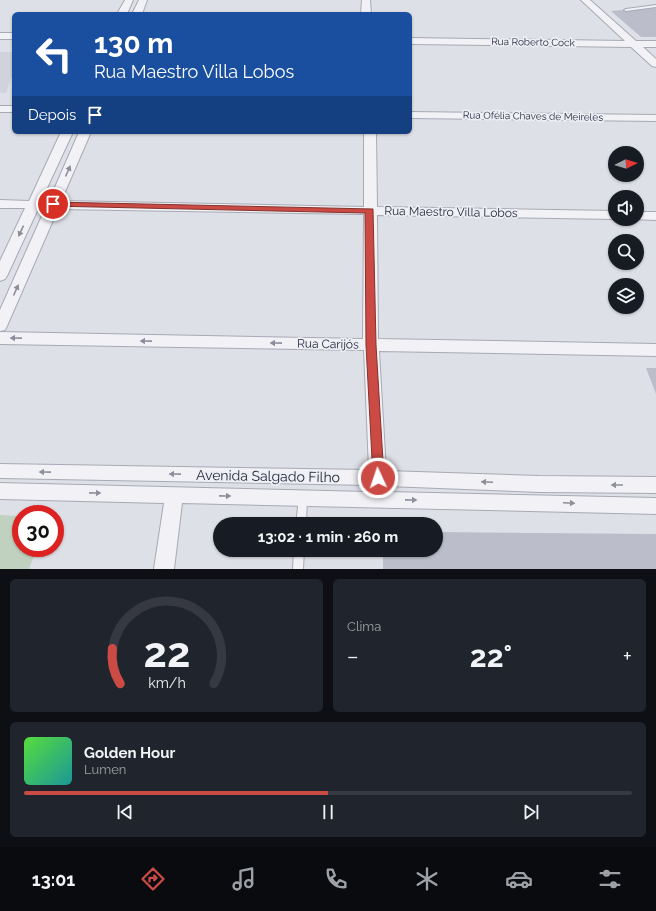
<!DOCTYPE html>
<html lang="pt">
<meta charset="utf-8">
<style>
body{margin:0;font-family:Raleway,sans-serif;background:#20242c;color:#f1f3f6;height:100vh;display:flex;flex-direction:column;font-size:15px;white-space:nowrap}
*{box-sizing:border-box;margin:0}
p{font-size:13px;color:#9ea1a6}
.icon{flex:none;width:22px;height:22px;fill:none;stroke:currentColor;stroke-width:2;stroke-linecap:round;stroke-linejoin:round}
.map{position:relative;height:569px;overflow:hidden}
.details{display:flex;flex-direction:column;gap:10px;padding:10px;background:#0d0f14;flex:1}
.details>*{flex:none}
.top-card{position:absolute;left:12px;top:12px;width:400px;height:122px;border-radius:6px;box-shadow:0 1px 3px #0004;background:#1a4fa0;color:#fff;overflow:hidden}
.needle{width:26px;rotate:85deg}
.fabs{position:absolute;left:608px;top:146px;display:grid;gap:8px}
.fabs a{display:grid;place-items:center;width:36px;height:36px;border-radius:50%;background:#171b24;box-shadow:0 1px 3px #0004;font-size:20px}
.speed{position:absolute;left:12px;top:505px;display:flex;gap:8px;font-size:20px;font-weight:700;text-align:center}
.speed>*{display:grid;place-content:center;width:52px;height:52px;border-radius:50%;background:#171b24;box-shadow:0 1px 3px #0004;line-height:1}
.speed .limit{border:6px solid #d22;background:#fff;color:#111}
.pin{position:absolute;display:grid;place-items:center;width:34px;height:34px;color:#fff;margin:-17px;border:2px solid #fff;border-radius:50%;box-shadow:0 1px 4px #0007}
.me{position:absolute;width:44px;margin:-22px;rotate:357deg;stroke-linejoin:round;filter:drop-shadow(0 0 3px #0008)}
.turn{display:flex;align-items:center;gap:14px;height:84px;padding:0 16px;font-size:18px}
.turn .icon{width:52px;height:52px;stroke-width:2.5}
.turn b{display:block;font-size:28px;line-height:34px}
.then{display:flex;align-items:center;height:38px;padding:0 16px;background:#0003;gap:8px;font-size:15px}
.big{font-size:30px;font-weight:700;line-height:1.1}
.details .tile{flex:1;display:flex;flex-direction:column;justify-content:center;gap:6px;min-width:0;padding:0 14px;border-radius:6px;background:#20242c}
.details .dial{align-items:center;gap:0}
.dial svg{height:104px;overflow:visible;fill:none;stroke:#363941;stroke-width:7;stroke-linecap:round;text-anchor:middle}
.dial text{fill:#f1f3f6;stroke:none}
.song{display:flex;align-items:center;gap:12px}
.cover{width:48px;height:48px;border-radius:6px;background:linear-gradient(135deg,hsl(110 70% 55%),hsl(180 70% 35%))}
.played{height:4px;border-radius:2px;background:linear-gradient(90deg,#cb4b44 50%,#363941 50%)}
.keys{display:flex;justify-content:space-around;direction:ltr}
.heat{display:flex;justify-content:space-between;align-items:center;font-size:22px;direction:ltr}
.details .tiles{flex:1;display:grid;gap:10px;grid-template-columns:1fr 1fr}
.tile:last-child{grid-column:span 2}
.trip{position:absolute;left:213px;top:517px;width:230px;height:40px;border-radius:20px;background:#171b24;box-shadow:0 1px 3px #0004;font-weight:700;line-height:40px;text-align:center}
.tab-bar{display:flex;height:64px;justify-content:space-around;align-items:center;background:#090b0e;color:#9ea1a6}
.tab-bar .icon{width:28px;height:28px}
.tab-bar .on{color:#cb4b44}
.tab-bar b{font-size:18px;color:#f1f3f6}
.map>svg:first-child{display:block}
.built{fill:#d0d2dc}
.green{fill:#c0d1bf}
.building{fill:#bbbeca}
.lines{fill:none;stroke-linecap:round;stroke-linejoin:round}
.service-casing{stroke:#a7aab4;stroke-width:2}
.minor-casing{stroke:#a7aab4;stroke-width:2}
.service{fill:#f1f1f6;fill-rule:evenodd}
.minor{fill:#f1f1f6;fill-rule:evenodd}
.oneway{fill:#8c8e9a}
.route{fill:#cb4b44;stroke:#84312c}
.labels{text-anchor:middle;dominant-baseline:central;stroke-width:3.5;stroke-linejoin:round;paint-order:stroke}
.far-street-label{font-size:10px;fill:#272b3e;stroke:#edeff5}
.street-label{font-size:12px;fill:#272b3e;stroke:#edeff5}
.near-street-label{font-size:14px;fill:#272b3e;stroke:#edeff5}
</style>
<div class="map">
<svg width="656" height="569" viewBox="0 0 656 569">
<rect width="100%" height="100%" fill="#dee0e7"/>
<path class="built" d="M 0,52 L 14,52 L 14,77 L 11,78 L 6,93 L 0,93 Z"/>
<path class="green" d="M 0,515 L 21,516 L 21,548 L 37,548 L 29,569 L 0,569 Z"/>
<path class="building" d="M 656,7 L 656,37 L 641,37 L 611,11 Z
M 646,368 L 656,368 L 656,394 Z
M 436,532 L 656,534 L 656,569 L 383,569 L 383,550 L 436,550 Z"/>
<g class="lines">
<g class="service-casing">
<path id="service" d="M 656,5 L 656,7 L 626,11 L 624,10 L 626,9 Z
M 303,494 L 306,495 L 307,498 L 306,524 L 296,524 L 299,498 L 300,495 Z
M 294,550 L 304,550 L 303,569 L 293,569 Z"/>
</g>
<g class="minor-casing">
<path id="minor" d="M 125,0 L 133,0 L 127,14 L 117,14 Z
M 139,0 L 147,0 L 142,14 L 132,14 Z
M 362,0 L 370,0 L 371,14 L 361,14 Z
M 581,0 L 590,0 L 636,41 L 656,41 L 656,47 L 643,47 L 656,59 L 656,67 L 652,66 L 631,47 L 410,44 L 410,38 L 625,41 Z
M 0,33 L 14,33 L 14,39 L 0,39 Z
M 0,106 L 14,106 L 14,112 L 0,112 Z
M 410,112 L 656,115 L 656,121 L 410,118 Z
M 61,132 L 73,132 L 41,201 L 49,201 L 79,132 L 91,132 L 61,201 L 364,207 L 364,132 L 376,132 L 377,207 L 615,211 L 615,219 L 377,215 L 378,339 L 656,344 L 656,356 L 379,351 L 386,471 L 539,476 L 656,477 L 656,493 L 539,492 L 387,486 L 388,492 L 656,498 L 656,514 L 182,503 L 174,569 L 154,569 L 164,503 L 0,499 L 0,483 L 370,492 L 369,485 L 0,478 L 0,464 L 369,470 L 364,350 L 0,344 L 0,332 L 363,339 L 364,214 L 58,209 L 7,326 L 5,330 L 0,331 L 0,310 L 45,209 L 38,209 L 7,276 L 5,279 L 0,281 L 0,261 L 25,208 L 0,208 L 0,200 L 29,201 Z
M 637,212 L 656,212 L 656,220 L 633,219 L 637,219 Z"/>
</g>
<use href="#service" class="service"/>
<use href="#minor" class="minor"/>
</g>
<defs><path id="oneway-solid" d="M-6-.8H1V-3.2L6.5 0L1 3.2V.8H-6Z"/></defs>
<g class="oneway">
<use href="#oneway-solid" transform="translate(68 171) rotate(-66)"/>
<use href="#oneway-solid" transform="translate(21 231) rotate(115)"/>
<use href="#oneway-solid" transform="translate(16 290) rotate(-66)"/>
<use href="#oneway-solid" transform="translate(16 338) rotate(-179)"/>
<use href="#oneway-solid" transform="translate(146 341) rotate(-179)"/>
<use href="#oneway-solid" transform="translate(276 343) rotate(-179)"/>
<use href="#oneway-solid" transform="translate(45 472) rotate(-179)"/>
<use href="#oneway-solid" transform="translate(175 474) rotate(-179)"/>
<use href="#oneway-solid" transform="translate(487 482) rotate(-178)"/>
<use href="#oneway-solid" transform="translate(617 485) rotate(-180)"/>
<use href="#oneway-solid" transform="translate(95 493) rotate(1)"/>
<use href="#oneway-solid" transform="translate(225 496) rotate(1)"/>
<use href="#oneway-solid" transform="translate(411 500) rotate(1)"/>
<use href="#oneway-solid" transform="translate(569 503) rotate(2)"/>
</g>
<path class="route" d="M 53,202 L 373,209 L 376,345 L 384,478 L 382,481 L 378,482 L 374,481 L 373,478 L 366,345 L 365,213 L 50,206 L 50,203 Z"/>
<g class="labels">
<g class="far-street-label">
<text transform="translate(533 42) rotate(1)">Rua Roberto Cock</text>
<text transform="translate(533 116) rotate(1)">Rua Ofélia Chaves de Meireles</text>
</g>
<g class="street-label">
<text transform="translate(451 212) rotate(1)">Rua Maestro Villa Lobos</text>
<text transform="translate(328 344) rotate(1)">Rua Carijós</text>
</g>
<g class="near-street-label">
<text transform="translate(268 476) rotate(1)">Avenida Salgado Filho</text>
</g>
</g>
</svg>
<div class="fabs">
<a><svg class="needle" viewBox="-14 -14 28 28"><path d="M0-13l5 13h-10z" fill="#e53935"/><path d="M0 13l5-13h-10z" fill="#9ea1a6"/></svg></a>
<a><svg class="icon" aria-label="sound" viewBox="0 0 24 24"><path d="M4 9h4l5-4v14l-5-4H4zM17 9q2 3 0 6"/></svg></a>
<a><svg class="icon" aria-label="search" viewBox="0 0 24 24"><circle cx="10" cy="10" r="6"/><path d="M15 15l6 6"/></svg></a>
<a><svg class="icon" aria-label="layers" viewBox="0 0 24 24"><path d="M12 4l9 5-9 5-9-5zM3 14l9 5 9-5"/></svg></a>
</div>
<div class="speed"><div class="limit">30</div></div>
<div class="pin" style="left:53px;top:204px;background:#d93025"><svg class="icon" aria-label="arrive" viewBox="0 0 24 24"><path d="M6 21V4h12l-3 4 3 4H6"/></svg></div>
<svg class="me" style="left:378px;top:478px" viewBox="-20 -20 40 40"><circle r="17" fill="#cb4b44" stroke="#fff" stroke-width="3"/><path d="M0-11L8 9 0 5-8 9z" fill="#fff"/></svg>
<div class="trip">13:02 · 1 min · 260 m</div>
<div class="top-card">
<div class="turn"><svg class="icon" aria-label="left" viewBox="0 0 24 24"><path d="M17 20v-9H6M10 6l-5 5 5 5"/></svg><div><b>130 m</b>Rua Maestro Villa Lobos</div></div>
<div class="then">Depois<svg class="icon" aria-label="arrive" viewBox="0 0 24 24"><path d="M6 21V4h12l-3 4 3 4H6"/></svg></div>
</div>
</div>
<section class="details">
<div class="tiles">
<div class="tile dial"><svg viewBox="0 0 100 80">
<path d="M14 69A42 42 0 1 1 86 69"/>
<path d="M14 69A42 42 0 0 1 8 42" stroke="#cb4b44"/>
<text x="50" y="56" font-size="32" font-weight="700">22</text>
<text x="50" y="72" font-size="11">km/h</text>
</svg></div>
<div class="tile"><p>Clima</p>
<div class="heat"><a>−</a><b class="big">22°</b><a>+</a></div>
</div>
<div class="tile">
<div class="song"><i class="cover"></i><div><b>Golden Hour</b><p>Lumen</p></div></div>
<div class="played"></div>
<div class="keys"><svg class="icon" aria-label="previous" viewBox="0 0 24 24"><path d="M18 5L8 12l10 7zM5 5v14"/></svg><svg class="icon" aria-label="pause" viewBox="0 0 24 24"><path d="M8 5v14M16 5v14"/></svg><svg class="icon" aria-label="next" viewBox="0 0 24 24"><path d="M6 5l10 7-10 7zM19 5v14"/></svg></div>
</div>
</div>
</section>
<nav class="tab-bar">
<b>13:01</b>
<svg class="icon on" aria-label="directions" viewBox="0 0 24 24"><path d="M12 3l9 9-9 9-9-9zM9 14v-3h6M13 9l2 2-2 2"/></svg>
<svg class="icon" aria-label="music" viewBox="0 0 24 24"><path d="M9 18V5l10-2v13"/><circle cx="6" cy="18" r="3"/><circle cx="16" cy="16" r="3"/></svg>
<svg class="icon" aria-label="phone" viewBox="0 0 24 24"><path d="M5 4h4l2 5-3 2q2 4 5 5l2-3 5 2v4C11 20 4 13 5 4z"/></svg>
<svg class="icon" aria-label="climate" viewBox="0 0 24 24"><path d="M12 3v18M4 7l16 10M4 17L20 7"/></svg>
<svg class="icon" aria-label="car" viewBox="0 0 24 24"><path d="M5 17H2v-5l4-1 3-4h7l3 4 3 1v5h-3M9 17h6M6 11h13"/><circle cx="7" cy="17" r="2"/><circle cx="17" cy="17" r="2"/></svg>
<svg class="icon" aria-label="filters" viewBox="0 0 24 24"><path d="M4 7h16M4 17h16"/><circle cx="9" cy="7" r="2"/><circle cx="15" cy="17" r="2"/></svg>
</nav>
